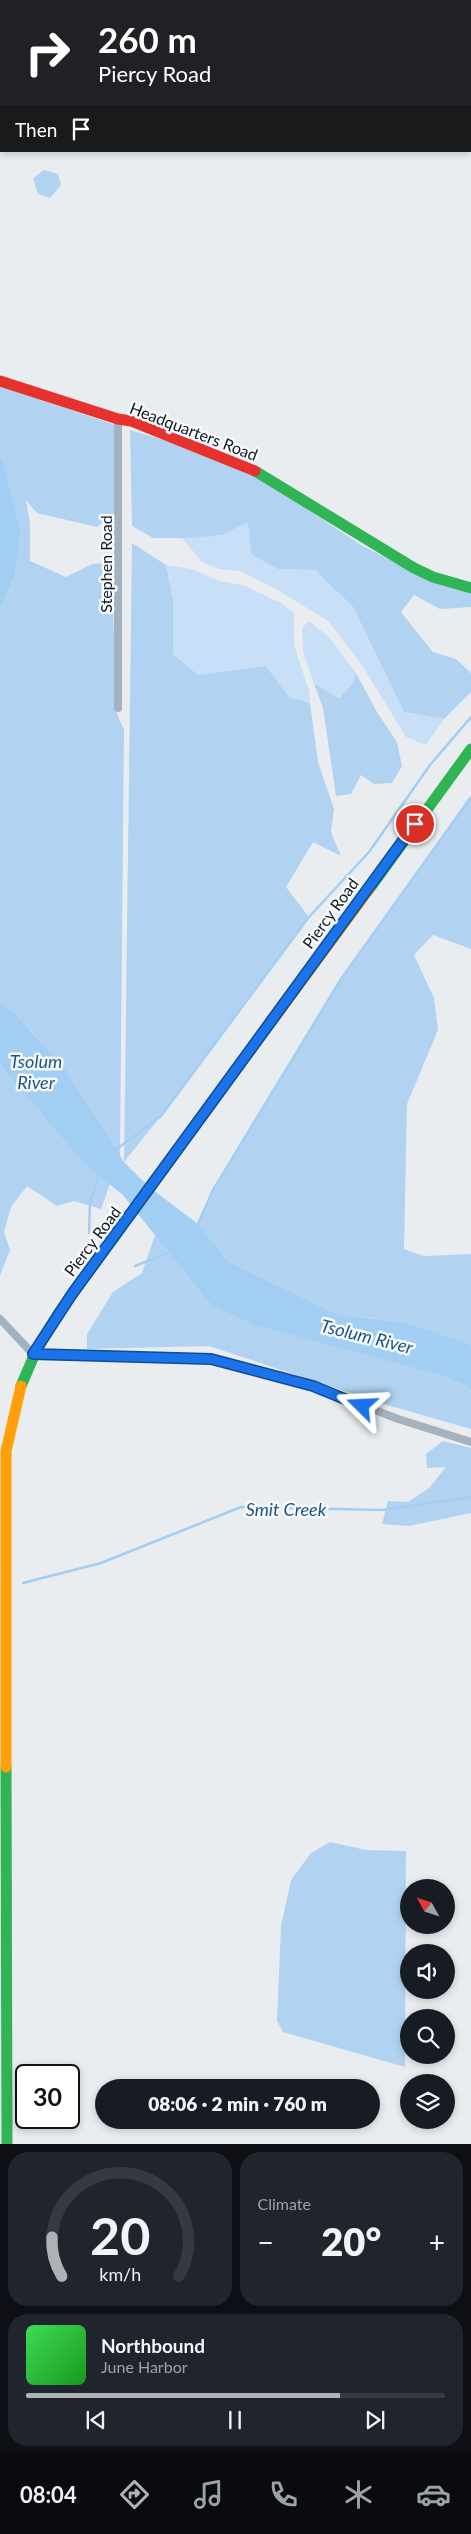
<!DOCTYPE html>
<meta charset="utf-8">
<style>
body{margin:0;font-family:Lato,sans-serif;background:#20242c;color:#f1f3f6;height:100vh;display:flex;flex-direction:column;font-size:19px;white-space:nowrap}
*{box-sizing:border-box;margin:0}
p{font-size:16px;color:#9ea1a6}
.icon{flex:none;width:28px;height:28px;fill:none;stroke:currentColor;stroke-width:2;stroke-linecap:round;stroke-linejoin:round}
.map{position:relative;height:2144px;overflow:hidden}
.details{display:flex;flex-direction:column;gap:8px;padding:8px;background:#0d0f14;flex:1}
.details>*{flex:none}
.top-card{position:absolute;left:0px;top:0px;width:471px;height:152px;box-shadow:0 2px 8px #0003;background:#202124;color:#fff;overflow:hidden}
.needle{width:32px;rotate:310deg}
.fabs{position:absolute;left:400px;top:1879px;display:grid;gap:10px}
.fabs a{display:grid;place-items:center;width:55px;height:55px;border-radius:50%;background:#171b24;box-shadow:0 2px 8px #0003;font-size:25px}
.speed{position:absolute;left:15px;top:2064px;display:flex;gap:10px;font-size:25px;font-weight:700;text-align:center}
.speed>*{display:grid;place-content:center;width:65px;height:65px;border-radius:50%;background:#171b24;box-shadow:0 2px 8px #0003;line-height:1}
.speed .limit{border:2px solid #111;border-radius:8px;background:#fff;color:#111}
.pin{position:absolute;display:grid;place-items:center;width:42px;height:42px;color:#fff;margin:-21px;border:2px solid #fff;border-radius:50%;box-shadow:0 1px 5px #0007}
.me{position:absolute;width:55px;margin:-28px;rotate:291deg;stroke-linejoin:round;filter:drop-shadow(0 0 4px #0008)}
.turn{display:flex;align-items:center;gap:18px;height:105px;padding:0 15px;font-size:22px}
.turn .icon{width:65px;height:65px;stroke-width:2.5}
.turn b{display:block;font-size:35px;line-height:42px}
.then{display:flex;align-items:center;height:48px;padding:0 15px;background:#0003;gap:10px;font-size:19px}
.big{font-size:38px;font-weight:800;line-height:1.1}
.details .tile{flex:1;display:flex;flex-direction:column;justify-content:center;gap:8px;min-width:0;padding:0 18px;border-radius:20px;background:#20242c}
.details .dial{align-items:center;gap:0}
.dial svg{height:130px;overflow:visible;fill:none;stroke:#363941;stroke-width:7;stroke-linecap:round;text-anchor:middle}
.dial text{fill:#f1f3f6;stroke:none}
.song{display:flex;align-items:center;gap:15px}
.cover{width:60px;height:60px;border-radius:8px;background:linear-gradient(135deg,hsl(130 70% 55%),hsl(120 70% 35%))}
.played{height:5px;border-radius:2px;background:linear-gradient(90deg,#afb2b4 75%,#363941 75%)}
.keys{display:flex;justify-content:space-around;direction:ltr}
.heat{display:flex;justify-content:space-between;align-items:center;font-size:28px;direction:ltr}
.details .tiles{flex:1;display:grid;gap:8px;grid-template-columns:1fr 1fr}
.tile:last-child{grid-column:span 2}
.trip{position:absolute;left:95px;top:2079px;width:285px;height:50px;border-radius:25px;background:#171b24;box-shadow:0 2px 8px #0003;font-weight:800;line-height:50px;text-align:center}
.dock{display:flex;height:80px;justify-content:space-around;align-items:center;background:#090b0e;color:#9ea1a6}
.dock .icon{width:35px;height:35px}
.dock .on{color:#afb2b4}
.dock b{font-size:22px;color:#f1f3f6}
.map>svg:first-child{display:block}
.green{fill:#c7e0f8}
.forest{fill:#b1d3f1}
.water{fill:#a3cef3}
.lines{fill:none;stroke-linecap:round;stroke-linejoin:round}
.stream{stroke:#a3cef3;stroke-width:2.5}
.street{stroke:#a4b2bd;stroke-width:8}
.fast{stroke:#30b455;stroke-width:11}
.slow{stroke:#ff9f0a;stroke-width:11}
.jam{stroke:#e5322d;stroke-width:11}
.route-casing{stroke:#114b97;stroke-width:12}
.route{stroke:#1a73e8;stroke-width:9}
.labels{text-anchor:middle;dominant-baseline:central;stroke-width:5;stroke-linejoin:round;paint-order:stroke}
.street-label{font-size:16px;fill:#141719;stroke:#f6faff}
.water-label{font-size:18px;font-style:italic;fill:#1e557f;stroke:#f6faff}
</style>
<div class="map">
<svg width="471" height="2144" viewBox="0 0 471 2144">
<rect width="100%" height="100%" fill="#eaedf0"/>
<path class="green" d="M 248,522 L 278,569 L 315,570 L 353,607 L 404,712 L 444,719 L 426,745 L 406,737 L 360,662 L 328,621 L 278,590 L 240,571 L 219,569 L 202,562 L 182,538 L 222,535 Z
M 166,565 L 192,569 L 219,581 L 243,585 L 281,603 L 294,613 L 294,645 L 309,691 L 310,703 L 289,697 L 266,666 L 198,675 L 173,654 L 173,599 Z
M 309,621 L 329,637 L 356,673 L 352,684 L 338,698 L 314,684 L 303,651 L 302,628 Z"/>
<path class="forest" d="M 44,170 L 58,174 L 61,185 L 50,198 L 38,194 L 33,178 Z
M 0,386 L 115,425 L 115,513 L 97,527 L 37,513 L 26,500 L 30,523 L 30,561 L 66,577 L 92,564 L 112,563 L 116,711 L 124,730 L 120,1157 C 85,1101 53,1043 0,1003 L 0,608 L 15,576 L 21,532 L 4,464 L 0,457 Z
M 130,430 L 236,462 L 361,545 L 394,562 L 471,593 L 471,607 L 440,609 L 414,595 L 401,612 L 433,652 L 456,659 L 471,673 L 471,692 L 444,719 L 404,712 L 353,607 L 315,570 L 278,569 L 251,554 L 248,522 L 222,535 L 190,538 L 153,538 L 132,526 Z
M 132,543 L 166,565 L 173,599 L 173,654 L 198,675 L 266,666 L 289,697 L 310,703 L 318,762 L 334,809 L 331,832 L 341,856 L 313,842 L 286,887 L 309,917 L 161,1116 L 124,1162 Z
M 356,673 L 377,712 L 397,742 L 402,766 L 392,783 L 374,784 L 361,775 L 351,794 L 336,796 L 323,708 L 314,684 L 339,698 L 352,684 Z
M 471,797 L 471,949 L 433,935 L 414,955 L 434,998 L 438,1030 L 407,1104 L 404,1249 L 424,1256 L 471,1254 L 471,1347 L 403,1322 L 339,1315 L 228,1261 L 198,1224 L 213,1190 L 341,979 Z
M 0,1065 L 83,1163 L 110,1184 L 101,1209 L 74,1201 L 57,1206 L 27,1186 L 11,1207 L 4,1232 L 10,1250 L 0,1276 Z
M 155,1235 L 210,1304 L 437,1374 L 467,1386 L 471,1391 L 471,1429 L 387,1405 L 209,1346 L 87,1349 L 87,1334 L 113,1292 L 142,1273 Z
M 443,1441 L 471,1448 L 471,1513 L 409,1526 L 382,1524 L 388,1501 L 408,1502 L 429,1488 L 446,1467 L 427,1468 L 426,1454 Z
M 330,1842 L 366,1850 L 406,1851 L 405,2067 L 283,2032 L 277,2021 L 281,1926 L 291,1880 L 311,1853 Z"/>
<path class="water" d="M 0,457 L 4,464 L 21,532 L 15,576 L 0,608 Z
M 0,1003 L 16,1015 L 61,1063 L 124,1162 L 149,1187 L 198,1224 L 228,1261 L 339,1315 L 403,1322 L 469,1344 L 471,1347 L 471,1391 L 467,1386 L 437,1374 L 252,1324 L 210,1304 L 123,1195 L 83,1163 L 0,1065 Z"/>
<g class="lines">
<path class="stream" d="M 114,1151 L 161,1116 L 309,917 L 369,852 L 430,765 L 471,717
M 197,1226 L 213,1190 L 341,979 L 471,797
M 89,1233 L 90,1202 L 100,1173
M 135,1266 L 171,1252
M 23,1583 L 101,1563 L 241,1507 L 382,1510 L 471,1497"/>
<path class="street" d="M 118,708 L 118,419
M 0,1319 L 33,1354 L 211,1359 L 313,1386 L 398,1419 L 471,1442"/>
<path class="fast" d="M 255,471 L 414,568 L 433,577 L 471,588
M 370,888 L 471,749
M 21,1386 L 36,1351 L 58,1314 L 252,1048
M 6,1767 L 7,2144"/>
<path class="slow" d="M 252,1048 L 370,888
M 6,1767 L 6,1451 L 21,1386"/>
<path class="jam" d="M 0,381 L 118,419 L 131,421 L 255,471"/>
</g>
<g class="lines">
<g class="route-casing">
<path id="route" d="M 362,1406 L 313,1386 L 211,1359 L 33,1354 L 72,1294 L 415,824"/>
</g>
<use href="#route" class="route"/>
</g>
<g class="labels">
<g class="street-label">
<text transform="translate(194 431) rotate(21)">Headquarters Road</text>
<text transform="translate(105 564) rotate(-90)">Stephen Road</text>
<text transform="translate(330 913) rotate(-54)">Piercy Road</text>
<text transform="translate(92 1241) rotate(-53)">Piercy Road</text>
</g>
<g class="water-label">
<text x="36" y="1061">Tsolum<tspan x="36" dy="21">River</tspan></text>
<text transform="translate(367 1336) rotate(14)">Tsolum River</text>
<text x="286" y="1509">Smit Creek</text>
</g>
</g>
</svg>
<div class="fabs">
<a><svg class="needle" viewBox="-14 -14 28 28"><path d="M0-13l5 13h-10z" fill="#e53935"/><path d="M0 13l5-13h-10z" fill="#9ea1a6"/></svg></a>
<a><svg class="icon" aria-label="sound" viewBox="0 0 24 24"><path d="M4 9h4l5-4v14l-5-4H4zM17 9q2 3 0 6"/></svg></a>
<a><svg class="icon" aria-label="search" viewBox="0 0 24 24"><circle cx="10" cy="10" r="6"/><path d="M15 15l6 6"/></svg></a>
<a><svg class="icon" aria-label="layers" viewBox="0 0 24 24"><path d="M12 4l9 5-9 5-9-5zM3 14l9 5 9-5"/></svg></a>
</div>
<div class="speed"><div class="limit">30</div></div>
<div class="pin" style="left:415px;top:824px;background:#d93025"><svg class="icon" aria-label="arrive" viewBox="0 0 24 24"><path d="M6 21V4h12l-3 4 3 4H6"/></svg></div>
<svg class="me" style="left:362px;top:1406px" viewBox="-20 -20 40 40"><path d="M0-17L14 15 0 8-14 15z" fill="#1a73e8" stroke="#fff" stroke-width="4"/></svg>
<div class="trip">08:06 · 2 min · 760 m</div>
<div class="top-card">
<div class="turn"><svg class="icon" aria-label="right" viewBox="0 0 24 24"><path d="M7 20v-9h11M14 6l5 5-5 5"/></svg><div><b>260 m</b>Piercy Road</div></div>
<div class="then">Then<svg class="icon" aria-label="arrive" viewBox="0 0 24 24"><path d="M6 21V4h12l-3 4 3 4H6"/></svg></div>
</div>
</div>
<section class="details">
<div class="tiles">
<div class="tile dial"><svg viewBox="0 0 100 80">
<path d="M14 69A42 42 0 1 1 86 69"/>
<path d="M14 69A42 42 0 0 1 8 45" stroke="#afb2b4"/>
<text x="50" y="56" font-size="32" font-weight="700">20</text>
<text x="50" y="72" font-size="11">km/h</text>
</svg></div>
<div class="tile"><p>Climate</p>
<div class="heat"><a>−</a><b class="big">20°</b><a>+</a></div>
</div>
<div class="tile">
<div class="song"><i class="cover"></i><div><b>Northbound</b><p>June Harbor</p></div></div>
<div class="played"></div>
<div class="keys"><svg class="icon" aria-label="previous" viewBox="0 0 24 24"><path d="M18 5L8 12l10 7zM5 5v14"/></svg><svg class="icon" aria-label="pause" viewBox="0 0 24 24"><path d="M8 5v14M16 5v14"/></svg><svg class="icon" aria-label="next" viewBox="0 0 24 24"><path d="M6 5l10 7-10 7zM19 5v14"/></svg></div>
</div>
</div>
</section>
<nav class="dock">
<b>08:04</b>
<svg class="icon on" aria-label="directions" viewBox="0 0 24 24"><path d="M12 3l9 9-9 9-9-9zM9 14v-3h6M13 9l2 2-2 2"/></svg>
<svg class="icon" aria-label="music" viewBox="0 0 24 24"><path d="M9 18V5l10-2v13"/><circle cx="6" cy="18" r="3"/><circle cx="16" cy="16" r="3"/></svg>
<svg class="icon" aria-label="phone" viewBox="0 0 24 24"><path d="M5 4h4l2 5-3 2q2 4 5 5l2-3 5 2v4C11 20 4 13 5 4z"/></svg>
<svg class="icon" aria-label="climate" viewBox="0 0 24 24"><path d="M12 3v18M4 7l16 10M4 17L20 7"/></svg>
<svg class="icon" aria-label="car" viewBox="0 0 24 24"><path d="M5 17H2v-5l4-1 3-4h7l3 4 3 1v5h-3M9 17h6M6 11h13"/><circle cx="7" cy="17" r="2"/><circle cx="17" cy="17" r="2"/></svg>
</nav>
